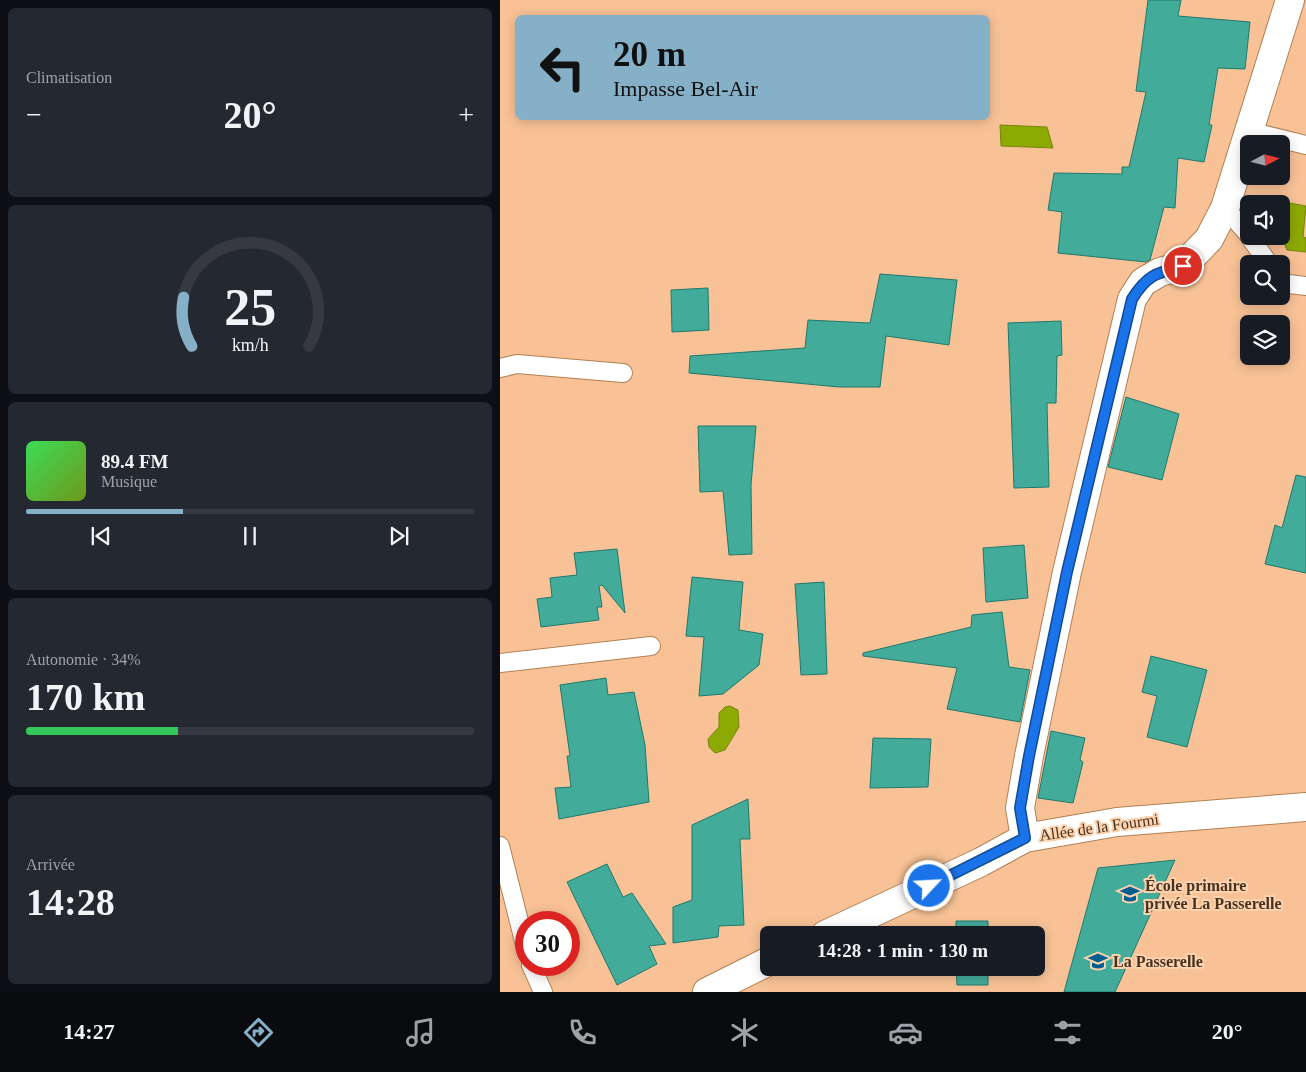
<!DOCTYPE html>
<html lang="fr">
<meta charset="utf-8">
<style>
body{margin:0;font-family:"Times New Roman",serif;background:#242831;color:#f1f3f6;height:100vh;display:flex;flex-direction:column;font-size:19px;white-space:nowrap}
*{box-sizing:border-box;margin:0}
p{font-size:16px;color:#9ea1a6}
.icon{flex:none;width:28px;height:28px;fill:none;stroke:currentColor;stroke-width:2;stroke-linecap:round;stroke-linejoin:round}
.map{position:relative;flex:1;overflow:hidden}
.panel{display:flex;flex-direction:column;gap:8px;padding:8px;background:#0d0f14;width:500px}
.panel>*{flex:none}
.banner{position:absolute;left:15px;top:15px;width:475px;height:105px;border-radius:8px;box-shadow:0 2px 12px #0003;background:#85b0c8;color:#111;overflow:hidden}
.needle{width:32px;rotate:83deg}
.tools{position:absolute;left:740px;top:135px;display:grid;gap:10px}
.tools a{display:grid;place-items:center;width:50px;height:50px;border-radius:8px;background:#171b24;box-shadow:0 2px 12px #0003;font-size:25px}
.speed{position:absolute;left:15px;top:911px;display:flex;gap:10px;font-size:25px;font-weight:700;text-align:center}
.speed>*{display:grid;place-content:center;width:65px;height:65px;border-radius:50%;background:#171b24;box-shadow:0 2px 12px #0003;line-height:1}
.speed .limit{border:8px solid #d22;background:#fff;color:#111}
.pin{position:absolute;display:grid;place-items:center;width:42px;height:42px;color:#fff;margin:-21px;border:2px solid #fff;border-radius:50%;box-shadow:0 1px 5px #0007}
.me{position:absolute;width:55px;margin:-28px;rotate:65deg;stroke-linejoin:round;filter:drop-shadow(0 0 4px #0008)}
.turn{display:flex;align-items:center;gap:18px;height:105px;padding:0 15px;font-size:22px}
.turn .icon{width:65px;height:65px;stroke-width:2.5}
.turn b{display:block;font-size:35px;line-height:42px}
.big{font-size:38px;font-weight:700;line-height:1.1}
.panel .card{flex:1;display:flex;flex-direction:column;justify-content:center;gap:8px;min-width:0;padding:0 18px;border-radius:8px;background:#242831}
.panel .dial{align-items:center;gap:0}
.dial svg{height:130px;overflow:visible;fill:none;stroke:#363941;stroke-width:7;stroke-linecap:round;text-anchor:middle}
.dial text{fill:#f1f3f6;stroke:none}
.song{display:flex;align-items:center;gap:15px}
.cover{width:60px;height:60px;border-radius:8px;background:linear-gradient(135deg,hsl(130 70% 55%),hsl(80 70% 35%))}
.played{height:5px;border-radius:2px;background:linear-gradient(90deg,#85b0c8 35%,#363941 35%)}
.keys{display:flex;justify-content:space-around;direction:ltr}
.heat{display:flex;justify-content:space-between;align-items:center;font-size:28px;direction:ltr}
.charge{height:8px;border-radius:4px;background:linear-gradient(90deg,#34c759 34%,#363941 0)}
.trip{position:absolute;left:260px;top:926px;width:285px;height:50px;border-radius:8px;background:#171b24;box-shadow:0 2px 12px #0003;font-weight:700;line-height:50px;text-align:center}
.tab-bar{display:flex;height:80px;justify-content:space-around;align-items:center;background:#090b0e;color:#9ea1a6}
.tab-bar .icon{width:35px;height:35px}
.tab-bar .active{color:#85b0c8}
.tab-bar b{font-size:22px;color:#f1f3f6}
main{display:flex;flex:1;min-height:0}
.map>svg:first-child{display:block}
.water{fill:#8da904;stroke:#78850c}
.building{fill:#43ab9a;stroke:#1f796c}
.lines{fill:none;stroke-linecap:round;stroke-linejoin:round}
.lane-casing{stroke:#b18055;stroke-width:20}
.street-casing{stroke:#b18055;stroke-width:30}
.lane{stroke:#fff;stroke-width:18}
.street{stroke:#fff;stroke-width:28}
.route-casing{stroke:#114b97;stroke-width:12}
.route{stroke:#1a73e8;stroke-width:9}
.labels{text-anchor:middle;dominant-baseline:central;stroke-width:4;stroke-linejoin:round;paint-order:stroke}
.street-label{font-size:16px;fill:#473220;stroke:#fdd2af}
.poi-label{font-size:16px;font-weight:bold;fill:#473220;stroke:#fdd2af;text-anchor:start}
</style>
<main>
<section class="panel">
<div class="card"><p>Climatisation</p>
<div class="heat"><a>−</a><b class="big">20°</b><a>+</a></div>
</div>
<div class="card dial"><svg viewBox="0 0 100 80">
<path d="M14 69A42 42 0 1 1 86 69"/>
<path d="M14 69A42 42 0 0 1 9 39" stroke="#85b0c8"/>
<text x="50" y="56" font-size="32" font-weight="700">25</text>
<text x="50" y="72" font-size="11">km/h</text>
</svg></div>
<div class="card">
<div class="song"><i class="cover"></i><div><b>89.4 FM</b><p>Musique</p></div></div>
<div class="played"></div>
<div class="keys"><svg class="icon" aria-label="previous" viewBox="0 0 24 24"><path d="M18 5L8 12l10 7zM5 5v14"/></svg><svg class="icon" aria-label="pause" viewBox="0 0 24 24"><path d="M8 5v14M16 5v14"/></svg><svg class="icon" aria-label="next" viewBox="0 0 24 24"><path d="M6 5l10 7-10 7zM19 5v14"/></svg></div>
</div>
<div class="card"><p>Autonomie · 34%</p><b class="big">170 km</b><div class="charge"></div></div>
<div class="card"><p>Arrivée</p><b class="big">14:28</b></div>
</section>
<div class="map">
<svg width="806" height="992" viewBox="0 0 806 992">
<rect width="100%" height="100%" fill="#f8c296"/>
<path class="water" d="M 500,125 L 547,127 L 553,148 L 501,146 Z
M 784,202 L 806,206 L 803,237 L 806,238 L 806,252 L 787,250 L 781,236 Z
M 230,706 L 238,710 L 239,727 L 225,750 L 215,753 L 209,747 L 208,739 L 219,727 L 219,713 L 225,707 Z"/>
<path class="building" d="M 648,0 L 681,0 L 678,16 L 750,22 L 745,69 L 718,68 L 709,125 L 712,125 L 704,162 L 678,158 L 675,208 L 664,207 L 650,260 L 646,262 L 558,253 L 562,212 L 548,210 L 554,173 L 622,174 L 622,167 L 629,167 L 646,92 L 636,91 Z
M 380,274 L 457,280 L 449,345 L 386,336 L 380,387 L 339,387 L 189,373 L 190,356 L 305,348 L 308,320 L 370,323 Z
M 208,288 L 209,330 L 172,332 L 171,290 Z
M 561,321 L 562,355 L 557,356 L 556,403 L 547,403 L 549,487 L 514,488 L 508,323 Z
M 626,397 L 679,414 L 662,480 L 608,467 Z
M 198,426 L 256,426 L 251,485 L 252,554 L 229,555 L 223,491 L 200,492 Z
M 796,475 L 806,477 L 806,573 L 765,564 L 775,525 L 782,528 Z
M 524,545 L 528,598 L 486,602 L 483,548 Z
M 117,549 L 125,613 L 102,585 L 99,586 L 102,607 L 97,607 L 99,620 L 41,627 L 37,599 L 52,597 L 50,578 L 77,575 L 74,553 Z
M 192,577 L 243,582 L 239,630 L 263,634 L 259,665 L 223,694 L 199,696 L 204,637 L 186,636 Z
M 324,582 L 327,674 L 301,675 L 295,584 Z
M 502,612 L 509,667 L 530,670 L 520,722 L 447,709 L 457,668 L 363,656 L 363,653 L 471,627 L 472,615 Z
M 651,656 L 707,670 L 687,747 L 647,737 L 657,696 L 642,692 Z
M 106,678 L 108,695 L 134,692 L 145,745 L 149,802 L 59,819 L 55,788 L 71,787 L 67,756 L 70,756 L 60,685 Z
M 551,731 L 585,738 L 580,760 L 583,762 L 573,803 L 538,798 Z
M 373,738 L 431,739 L 428,787 L 370,788 Z
M 248,799 L 250,839 L 240,839 L 244,925 L 219,926 L 218,937 L 173,943 L 173,907 L 192,900 L 192,825 Z
M 675,860 L 615,992 L 564,992 L 598,868 Z
M 107,864 L 123,897 L 132,893 L 166,944 L 149,946 L 157,964 L 117,985 L 67,882 Z
M 456,921 L 488,921 L 488,935 L 456,935 Z
M 456,968 L 488,968 L 488,985 L 457,985 Z"/>
<g class="lines">
<g class="lane-casing">
<path id="lane" d="M 749,131 L 806,145
M 725,208 L 749,235
M 749,236 L 769,264
M 781,283 L 806,286
M 0,368 L 17,364 L 123,373
M 0,663 L 151,646
M 0,846 L 26,949
M 31,965 L 43,992"/>
</g>
<g class="street-casing">
<path id="street" d="M 525,838 L 520,808 L 529,756 L 567,572 L 632,299 L 643,282 L 660,272 L 683,266 L 709,239 L 725,208 L 790,0
M 325,935 L 481,862 L 525,838 L 617,822 L 806,807
M 207,992 L 269,961"/>
</g>
<use href="#lane" class="lane"/>
<use href="#street" class="street"/>
</g>
<g class="lines">
<g class="route-casing">
<path id="route" d="M 429,886 L 525,838 L 520,808 L 529,756 L 567,572 L 632,299 C 647,275 656,273 683,266"/>
</g>
<use href="#route" class="route"/>
</g>
<defs>
<g id="school-bare" transform="scale(1.5)"><path d="M0-5L7-2L0 1L-7-2ZM-4 1L0 2.5L4 1V4Q0 6-4 4Z" fill="#005f8f" stroke="#fdd2af" stroke-width="2.5" paint-order="stroke"/></g>
</defs>
<g fill-rule="evenodd">
<use href="#school-bare" x="630" y="894"/>
<use href="#school-bare" x="598" y="961"/>
</g>
<g class="labels">
<g class="street-label">
<text transform="translate(599 827) rotate(-8)">Allée de la Fourmi</text>
</g>
<g class="poi-label">
<text x="645" y="885">École primaire<tspan x="645" dy="18">privée La Passerelle</tspan></text>
<text x="613" y="961">La Passerelle</text>
</g>
</g>
</svg>
<div class="tools">
<a><svg class="needle" viewBox="-14 -14 28 28"><path d="M0-13l5 13h-10z" fill="#e53935"/><path d="M0 13l5-13h-10z" fill="#9ea1a6"/></svg></a>
<a><svg class="icon" aria-label="sound" viewBox="0 0 24 24"><path d="M4 9h4l5-4v14l-5-4H4zM17 9q2 3 0 6"/></svg></a>
<a><svg class="icon" aria-label="search" viewBox="0 0 24 24"><circle cx="10" cy="10" r="6"/><path d="M15 15l6 6"/></svg></a>
<a><svg class="icon" aria-label="layers" viewBox="0 0 24 24"><path d="M12 4l9 5-9 5-9-5zM3 14l9 5 9-5"/></svg></a>
</div>
<div class="speed"><div class="limit">30</div></div>
<div class="pin" style="left:683px;top:266px;background:#d93025"><svg class="icon" aria-label="arrive" viewBox="0 0 24 24"><path d="M6 21V4h12l-3 4 3 4H6"/></svg></div>
<svg class="me" style="left:429px;top:886px" viewBox="-20 -20 40 40"><circle r="17" fill="#1a73e8" stroke="#fff" stroke-width="3"/><path d="M0-11L8 9 0 5-8 9z" fill="#fff"/></svg>
<div class="trip">14:28 · 1 min · 130 m</div>
<div class="banner">
<div class="turn"><svg class="icon" aria-label="left" viewBox="0 0 24 24"><path d="M17 20v-9H6M10 6l-5 5 5 5"/></svg><div><b>20 m</b>Impasse Bel-Air</div></div>
</div>
</div>
</main>
<nav class="tab-bar">
<b>14:27</b>
<svg class="icon active" aria-label="directions" viewBox="0 0 24 24"><path d="M12 3l9 9-9 9-9-9zM9 14v-3h6M13 9l2 2-2 2"/></svg>
<svg class="icon" aria-label="music" viewBox="0 0 24 24"><path d="M9 18V5l10-2v13"/><circle cx="6" cy="18" r="3"/><circle cx="16" cy="16" r="3"/></svg>
<svg class="icon" aria-label="phone" viewBox="0 0 24 24"><path d="M5 4h4l2 5-3 2q2 4 5 5l2-3 5 2v4C11 20 4 13 5 4z"/></svg>
<svg class="icon" aria-label="climate" viewBox="0 0 24 24"><path d="M12 3v18M4 7l16 10M4 17L20 7"/></svg>
<svg class="icon" aria-label="car" viewBox="0 0 24 24"><path d="M5 17H2v-5l4-1 3-4h7l3 4 3 1v5h-3M9 17h6M6 11h13"/><circle cx="7" cy="17" r="2"/><circle cx="17" cy="17" r="2"/></svg>
<svg class="icon" aria-label="filters" viewBox="0 0 24 24"><path d="M4 7h16M4 17h16"/><circle cx="9" cy="7" r="2"/><circle cx="15" cy="17" r="2"/></svg>
<b>20°</b>
</nav>
